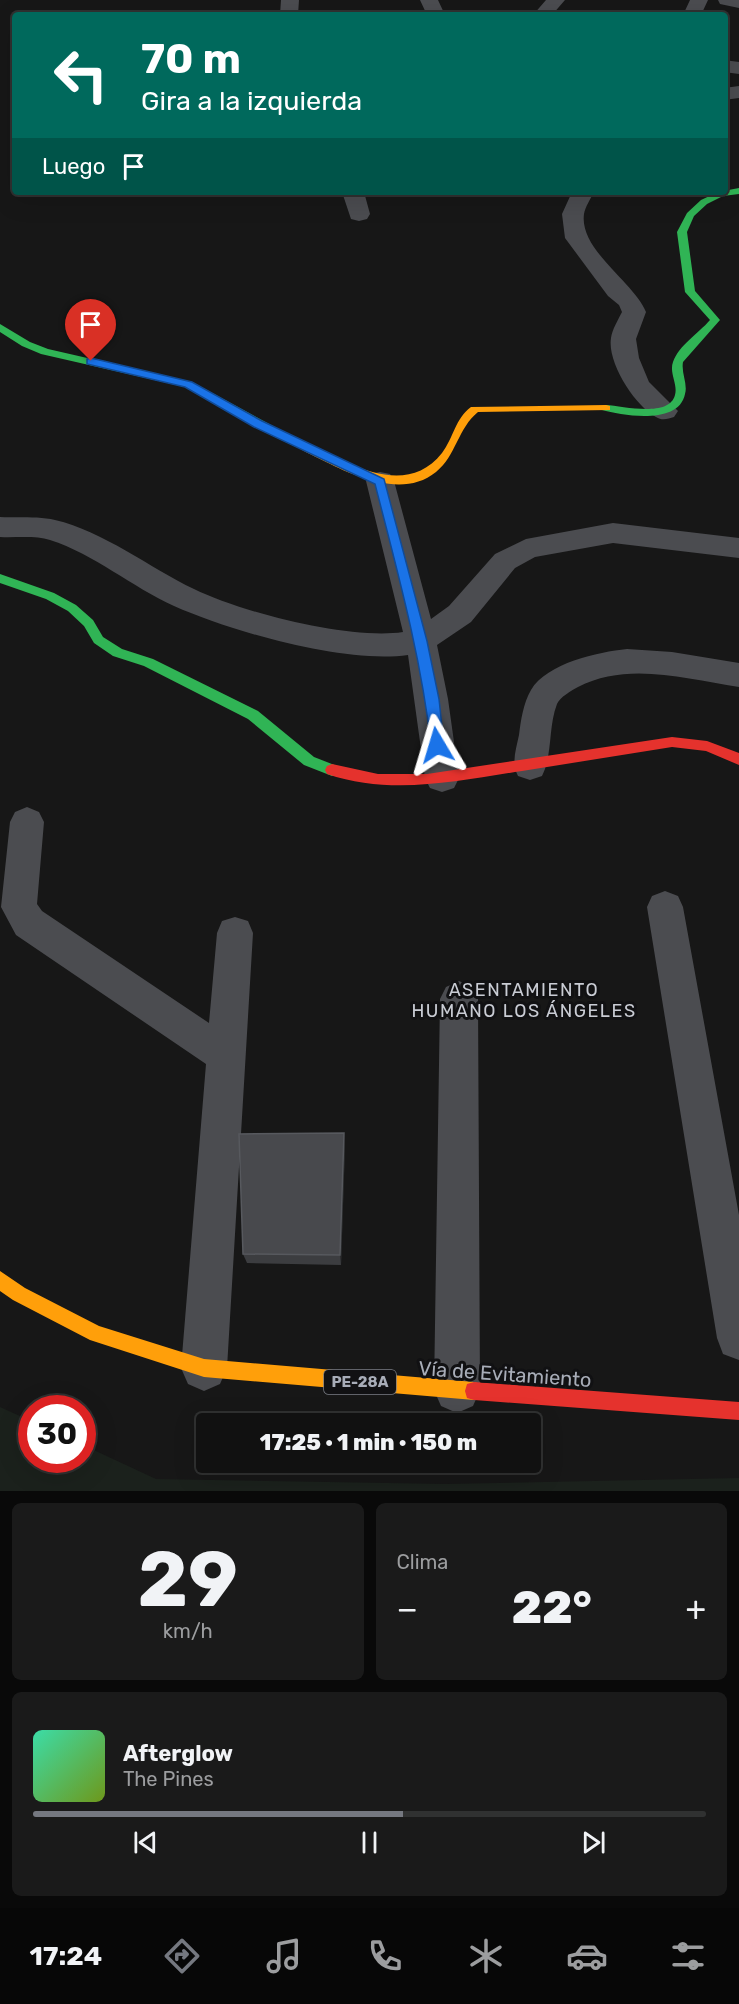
<!DOCTYPE html>
<html lang="es">
<meta charset="utf-8">
<style>
body{margin:0;font-family:Rubik,sans-serif;background:#1a1a1a;color:#f1f3f6;height:100vh;display:flex;flex-direction:column;font-size:22px;white-space:nowrap}
*{box-sizing:border-box;margin:0}
p{font-size:20px;color:#9c9d9f}
.icon{flex:none;width:33px;height:33px;fill:none;stroke:currentColor;stroke-width:2;stroke-linecap:round;stroke-linejoin:round}
.map{position:relative;height:1491px;overflow:hidden}
.panel{display:flex;flex-direction:column;gap:12px;padding:12px;background:#090909;flex:1}
.panel>*{flex:none}
.banner{position:absolute;left:12px;top:12px;width:716px;height:183px;border-radius:6px;box-shadow:0 6px 24px #0002,0 0 0 2px #303131;background:#00695c;color:#fff;overflow:hidden}
.speed{position:absolute;left:18px;top:1395px;display:flex;gap:12px;font-size:30px;font-weight:700;text-align:center}
.speed>*{display:grid;place-content:center;width:78px;height:78px;border-radius:50%;background:#111;box-shadow:0 6px 24px #0002,0 0 0 2px #303131;line-height:1}
.speed .limit{border:9px solid #d22;background:#fff;color:#111}
.pin{position:absolute;display:grid;place-items:center;width:51px;height:51px;color:#fff;margin:-62px -26px;border-radius:50% 50% 50% 0;rotate:-45deg;box-shadow:0 0 6px #0007}
.pin .icon{rotate:45deg}
.me{position:absolute;width:66px;margin:-33px;rotate:353deg;stroke-linejoin:round;filter:drop-shadow(0 0 4px #0008)}
.turn{display:flex;align-items:center;gap:21px;height:126px;padding:0 30px;font-size:27px}
.turn .icon{width:78px;height:78px;stroke-width:2.5}
.turn b{display:block;font-size:42px;line-height:51px}
.then{display:flex;align-items:center;height:57px;padding:0 30px;background:#0003;gap:12px;font-size:22px}
.big{font-size:45px;font-weight:800;line-height:1.1}
.panel .widget{flex:1;display:flex;flex-direction:column;justify-content:center;gap:9px;min-width:0;padding:0 21px;border-radius:9px;background:#1a1a1a}
.panel .dial{align-items:center;gap:0}
.dial b{font-size:78px;line-height:1}
.song{display:flex;align-items:center;gap:18px}
.cover{width:72px;height:72px;border-radius:9px;background:linear-gradient(135deg,hsl(160 70% 55%),hsl(80 70% 35%))}
.played{height:6px;border-radius:3px;background:linear-gradient(90deg,#757880 55%,#303131 55%)}
.keys{display:flex;justify-content:space-around;direction:ltr}
.heat{display:flex;justify-content:space-between;align-items:center;font-size:33px;direction:ltr}
.panel .tiles{flex:1;display:grid;gap:12px;grid-template-columns:1fr 1fr}
.widget:last-child{grid-column:span 2}
.trip{position:absolute;left:196px;top:1413px;width:345px;height:60px;border-radius:6px;background:#111;box-shadow:0 6px 24px #0002,0 0 0 2px #303131;font-weight:800;line-height:60px;text-align:center}
.tab-bar{display:flex;height:96px;justify-content:space-around;align-items:center;background:#070707;color:#9c9d9f}
.tab-bar .icon{width:42px;height:42px}
.tab-bar .on{color:#757880}
.tab-bar b{font-size:27px;color:#f1f3f6}
.map>svg:first-child{display:block}
.green{fill:#1b211c}
.lines{fill:none;stroke-linecap:round;stroke-linejoin:round}
.street{fill:#4b4c50;fill-rule:evenodd}
.fast{fill:#30b455;fill-rule:evenodd}
.slow{fill:#ff9f0a;fill-rule:evenodd}
.jam{fill:#e5322d;fill-rule:evenodd}
.wall{fill:#3c3d40}
.shaded-wall{fill:#28292a}
.building{fill:#48494d;stroke:#57595e;stroke-width:1.5}
.route{fill:#1a73e8;stroke:#114b97;stroke-width:1.5}
.labels{text-anchor:middle;dominant-baseline:central;stroke-width:6;stroke-linejoin:round;paint-order:stroke}
.shield{fill:#111113;stroke:#7b7e86;stroke-width:1.5}
.shield-label{font-size:15px;font-weight:bold;fill:#a8adb8}
.neighbourhood-label{font-size:18px;letter-spacing:1.5px;fill:#c9ccd4;stroke:#111113}
.near-street-label{font-size:20px;fill:#a8adb8;stroke:#111113}
</style>
<div class="map">
<svg width="739" height="1491" viewBox="0 0 739 1491">
<rect width="100%" height="100%" fill="#171717"/>
<path class="green" d="M 0,1407 L 31,1421 L 32,1460 L 82,1460 L 83,1445 L 156,1479 L 446,1484 L 739,1478 L 739,1491 L 0,1491 Z"/>
<g class="lines">
<path class="street" d="M 281,0 L 299,0 L 298,15 L 280,15 Z
M 420,0 L 438,0 L 445,15 L 427,15 Z
M 546,0 L 565,0 L 552,15 L 533,15 Z
M 690,0 L 708,0 L 701,15 L 683,15 Z
M 718,0 L 739,0 L 739,8 L 720,4 Z
M 724,60 L 739,62 L 739,74 L 724,72 Z
M 739,86 L 739,98 L 724,100 L 724,88 Z
M 342,192 L 364,192 L 370,214 L 367,219 L 359,221 L 351,219 Z
M 572,192 L 594,192 C 591,198 585,207 584,214 C 579,250 634,282 646,312 L 636,339 L 639,358 L 649,382 L 678,411 L 674,417 C 668,419 662,421 656,417 C 635,406 607,363 611,338 C 612,330 618,320 622,312 L 619,305 L 608,296 L 565,238 L 562,214 Z
M 380,472 L 390,474 L 394,481 L 431,619 L 449,606 L 495,554 L 526,539 L 613,523 L 739,538 L 739,558 L 613,543 L 535,557 L 515,568 L 471,622 L 437,645 L 448,699 L 459,778 L 454,788 L 442,792 L 430,788 L 425,778 L 408,655 C 345,664 233,632 174,606 C 132,587 94,554 50,540 C 35,535 15,538 0,537 L 0,517 C 17,518 38,516 55,520 C 103,531 150,568 194,589 C 243,613 351,640 403,632 L 366,481 L 370,474 Z
M 627,649 L 672,652 L 739,663 L 739,687 C 686,679 628,661 578,687 C 571,691 560,697 557,704 C 548,727 553,754 542,776 L 530,780 L 518,776 C 511,762 516,750 519,735 C 521,720 523,704 531,690 C 547,663 598,652 627,649 Z
M 27,807 L 39,812 L 44,822 L 37,904 L 42,911 L 209,1023 L 217,933 L 222,921 L 235,917 L 248,921 L 253,933 L 227,1368 L 220,1384 L 204,1391 L 188,1384 L 181,1368 L 206,1064 L 16,935 L 1,907 L 10,822 L 15,812 Z
M 665,891 L 678,896 L 683,907 L 739,1215 L 739,1360 L 723,1354 L 717,1338 L 647,907 L 652,896 Z
M 459,981 L 472,987 L 478,999 L 480,1390 L 473,1406 L 457,1413 L 441,1406 L 434,1390 L 440,999 L 446,987 Z"/>
<path class="fast" d="M 739,188 L 739,194 L 723,196 L 707,204 L 694,216 L 687,232 L 695,291 L 720,320 L 683,362 C 681,373 688,384 685,394 C 679,425 624,416 602,410 L 602,406 L 606,405 C 623,406 669,418 675,395 C 678,384 669,373 673,362 C 679,345 698,334 710,320 L 685,292 L 677,232 L 687,213 L 701,200 L 718,192 Z
M 0,324 L 30,342 L 48,349 L 192,382 L 306,444 L 300,448 L 296,447 L 254,427 L 185,387 L 41,354 L 22,346 L 0,332 Z
M 0,574 L 54,593 L 76,605 L 93,620 L 103,637 L 122,649 L 153,659 L 258,711 L 314,757 L 337,766 L 339,770 L 337,774 L 332,776 L 304,765 L 248,719 L 144,666 L 113,656 L 94,643 L 84,626 L 68,611 L 46,599 L 0,583 Z"/>
<path class="slow" d="M 606,405 L 610,406 L 610,410 L 478,412 C 458,428 456,456 436,472 C 403,499 354,476 322,460 C 313,455 301,451 294,444 L 300,440 L 304,441 C 345,462 405,500 442,453 C 454,437 455,419 471,407 Z
M 0,1271 L 25,1288 L 99,1326 L 204,1359 L 474,1382 L 481,1384 L 483,1391 L 481,1398 L 474,1400 L 204,1377 L 90,1340 L 13,1300 L 0,1291 Z"/>
<path class="jam" d="M 672,737 L 707,741 L 739,753 L 739,765 L 706,751 L 672,747 C 622,755 572,763 522,771 C 456,781 392,796 327,774 L 325,770 L 327,766 L 332,764 L 378,774 L 427,774 Z
M 474,1382 L 739,1402 L 739,1420 L 474,1400 L 467,1398 L 465,1391 L 467,1384 Z"/>
</g>
<path class="wall" d="M 345,1145 L 341,1265 L 247,1263 L 243,1254 Z"/>
<path class="shaded-wall" d="M 344,1133 L 345,1145 L 341,1265 L 340,1255 Z"/>
<path class="building" d="M 344,1133 L 340,1255 L 243,1254 L 239,1134 Z"/>
<path class="route" d="M 91,358 L 192,382 L 262,421 L 384,479 L 427,641 L 439,699 L 444,745 L 442,749 L 437,750 L 431,745 C 421,656 397,570 375,484 L 254,427 L 185,387 L 87,364 L 87,359 Z"/>
<g class="labels">
<rect class="shield" x="324" y="1370" width="72" height="24" rx="4.5"/>
<g class="shield-label">
<text x="360" y="1382">PE-28A</text>
</g>
<g class="neighbourhood-label">
<text x="524" y="990">ASENTAMIENTO<tspan x="524" dy="21">HUMANO LOS ÁNGELES</tspan></text>
</g>
<g class="near-street-label">
<text transform="translate(505 1374) rotate(4)">Vía de Evitamiento</text>
</g>
</g>
</svg>
<div class="speed"><div class="limit">30</div></div>
<div class="pin" style="left:91px;top:361px;background:#d93025"><svg class="icon" aria-label="arrive" viewBox="0 0 24 24"><path d="M6 21V4h12l-3 4 3 4H6"/></svg></div>
<svg class="me" style="left:437px;top:745px" viewBox="-20 -20 40 40"><path d="M0-17L14 15 0 8-14 15z" fill="#1a73e8" stroke="#fff" stroke-width="4"/></svg>
<div class="trip">17:25 · 1 min · 150 m</div>
<div class="banner">
<div class="turn"><svg class="icon" aria-label="left" viewBox="0 0 24 24"><path d="M17 20v-9H6M10 6l-5 5 5 5"/></svg><div><b>70 m</b>Gira a la izquierda</div></div>
<div class="then">Luego<svg class="icon" aria-label="arrive" viewBox="0 0 24 24"><path d="M6 21V4h12l-3 4 3 4H6"/></svg></div>
</div>
</div>
<section class="panel">
<div class="tiles">
<div class="widget dial"><b>29</b><p>km/h</p></div>
<div class="widget"><p>Clima</p>
<div class="heat"><a>−</a><b class="big">22°</b><a>+</a></div>
</div>
<div class="widget">
<div class="song"><i class="cover"></i><div><b>Afterglow</b><p>The Pines</p></div></div>
<div class="played"></div>
<div class="keys"><svg class="icon" aria-label="previous" viewBox="0 0 24 24"><path d="M18 5L8 12l10 7zM5 5v14"/></svg><svg class="icon" aria-label="pause" viewBox="0 0 24 24"><path d="M8 5v14M16 5v14"/></svg><svg class="icon" aria-label="next" viewBox="0 0 24 24"><path d="M6 5l10 7-10 7zM19 5v14"/></svg></div>
</div>
</div>
</section>
<nav class="tab-bar">
<b>17:24</b>
<svg class="icon on" aria-label="directions" viewBox="0 0 24 24"><path d="M12 3l9 9-9 9-9-9zM9 14v-3h6M13 9l2 2-2 2"/></svg>
<svg class="icon" aria-label="music" viewBox="0 0 24 24"><path d="M9 18V5l10-2v13"/><circle cx="6" cy="18" r="3"/><circle cx="16" cy="16" r="3"/></svg>
<svg class="icon" aria-label="phone" viewBox="0 0 24 24"><path d="M5 4h4l2 5-3 2q2 4 5 5l2-3 5 2v4C11 20 4 13 5 4z"/></svg>
<svg class="icon" aria-label="climate" viewBox="0 0 24 24"><path d="M12 3v18M4 7l16 10M4 17L20 7"/></svg>
<svg class="icon" aria-label="car" viewBox="0 0 24 24"><path d="M5 17H2v-5l4-1 3-4h7l3 4 3 1v5h-3M9 17h6M6 11h13"/><circle cx="7" cy="17" r="2"/><circle cx="17" cy="17" r="2"/></svg>
<svg class="icon" aria-label="filters" viewBox="0 0 24 24"><path d="M4 7h16M4 17h16"/><circle cx="9" cy="7" r="2"/><circle cx="15" cy="17" r="2"/></svg>
</nav>
